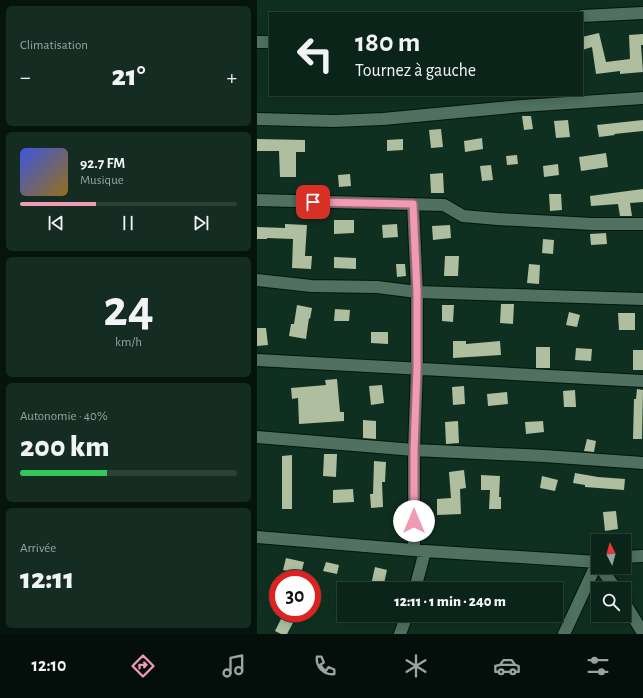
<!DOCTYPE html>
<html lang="fr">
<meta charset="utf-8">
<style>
body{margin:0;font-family:"Alegreya Sans",sans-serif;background:#142c22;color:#f1f3f6;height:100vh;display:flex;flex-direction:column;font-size:15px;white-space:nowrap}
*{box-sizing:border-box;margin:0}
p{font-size:13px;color:#9aa4a2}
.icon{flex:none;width:22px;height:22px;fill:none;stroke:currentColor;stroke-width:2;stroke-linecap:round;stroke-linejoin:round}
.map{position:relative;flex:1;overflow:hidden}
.drawer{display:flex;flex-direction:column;gap:6px;padding:6px;background:#06140e;width:257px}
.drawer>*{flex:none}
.guide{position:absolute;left:12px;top:12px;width:314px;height:84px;border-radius:0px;box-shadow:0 2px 10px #0003,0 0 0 1px #2b4138;background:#0b2419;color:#f1f3f6;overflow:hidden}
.needle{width:26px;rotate:354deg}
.buttons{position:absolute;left:334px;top:534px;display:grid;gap:8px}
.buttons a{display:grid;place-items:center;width:40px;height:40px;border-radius:0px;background:#0b2419;box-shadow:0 2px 10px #0003,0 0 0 1px #2b4138;font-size:20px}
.speed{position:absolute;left:12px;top:570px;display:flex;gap:8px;font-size:20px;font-weight:700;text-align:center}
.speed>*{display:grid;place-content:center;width:52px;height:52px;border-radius:50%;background:#0b2419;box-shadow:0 2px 10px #0003,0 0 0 1px #2b4138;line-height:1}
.speed .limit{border:6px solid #d22;background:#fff;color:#111}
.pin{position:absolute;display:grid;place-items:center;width:34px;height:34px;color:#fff;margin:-17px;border-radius:8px;box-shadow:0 2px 6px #0006}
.me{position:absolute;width:44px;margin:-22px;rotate:0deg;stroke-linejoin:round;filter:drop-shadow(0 0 3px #0008)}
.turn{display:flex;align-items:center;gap:14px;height:84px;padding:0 20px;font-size:18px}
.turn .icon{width:52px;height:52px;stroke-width:2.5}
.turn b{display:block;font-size:28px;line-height:34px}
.big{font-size:30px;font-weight:800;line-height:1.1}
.drawer .card{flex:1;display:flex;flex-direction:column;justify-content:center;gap:6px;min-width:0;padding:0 14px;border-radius:6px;background:#142c22}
.drawer .dial{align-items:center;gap:0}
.dial b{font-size:52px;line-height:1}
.song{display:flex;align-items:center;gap:12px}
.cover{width:48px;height:48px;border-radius:6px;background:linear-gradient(135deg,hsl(230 70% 55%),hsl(40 70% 35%))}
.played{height:4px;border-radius:2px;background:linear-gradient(90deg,#f19ab4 35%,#2b4138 35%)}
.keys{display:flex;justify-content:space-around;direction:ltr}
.heat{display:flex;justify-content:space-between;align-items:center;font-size:22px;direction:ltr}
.charge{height:6px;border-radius:3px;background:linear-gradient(90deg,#34c759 40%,#2b4138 0)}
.trip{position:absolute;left:80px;top:582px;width:226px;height:40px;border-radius:0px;background:#0b2419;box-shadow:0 2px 10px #0003,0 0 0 1px #2b4138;font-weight:800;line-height:40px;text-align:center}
.tabs{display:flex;height:64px;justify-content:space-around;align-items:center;background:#040e0a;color:#9aa4a2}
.tabs .icon{width:28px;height:28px}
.tabs .selected{color:#f19ab4}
.tabs b{font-size:18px;color:#f1f3f6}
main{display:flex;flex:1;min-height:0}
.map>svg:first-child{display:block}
.building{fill:#aebe9e}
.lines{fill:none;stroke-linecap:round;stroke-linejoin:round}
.street-casing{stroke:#01160c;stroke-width:14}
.street{stroke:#50715f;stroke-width:12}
.route-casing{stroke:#9d6475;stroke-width:10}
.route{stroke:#f19ab4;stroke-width:7}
</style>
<main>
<section class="drawer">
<div class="card"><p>Climatisation</p>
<div class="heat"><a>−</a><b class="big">21°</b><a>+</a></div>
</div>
<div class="card">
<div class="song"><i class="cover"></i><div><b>92.7 FM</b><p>Musique</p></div></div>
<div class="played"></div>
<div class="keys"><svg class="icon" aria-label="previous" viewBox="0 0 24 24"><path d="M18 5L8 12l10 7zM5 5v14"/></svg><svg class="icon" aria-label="pause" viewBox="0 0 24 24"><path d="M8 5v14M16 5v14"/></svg><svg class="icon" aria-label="next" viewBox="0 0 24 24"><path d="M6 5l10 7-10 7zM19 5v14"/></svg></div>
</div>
<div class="card dial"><b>24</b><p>km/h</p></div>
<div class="card"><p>Autonomie · 40%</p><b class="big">200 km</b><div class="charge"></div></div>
<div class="card"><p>Arrivée</p><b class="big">12:11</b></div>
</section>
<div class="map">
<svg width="386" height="634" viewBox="0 0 386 634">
<rect width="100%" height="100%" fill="#0f3021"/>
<path class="building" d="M 342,33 L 349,62 L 373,59 L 372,35 L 386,34 L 386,45 L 384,45 L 386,72 L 363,74 L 363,71 L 339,74 L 335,47 L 325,50 L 325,37 Z
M 265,116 L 274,116 L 276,129 L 267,130 Z
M 311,120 L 313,137 L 299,138 L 297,121 Z
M 386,120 L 386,131 L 357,134 L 358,135 L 342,137 L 340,125 Z
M 184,129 L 186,147 L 174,148 L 172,130 Z
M 225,138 L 226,149 L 208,152 L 207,141 Z
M 0,139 L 48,140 L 48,152 L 39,152 L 39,177 L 23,177 L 22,151 L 0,151 Z
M 146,139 L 146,150 L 130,151 L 130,140 Z
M 349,153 L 351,167 L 324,171 L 322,157 Z
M 260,155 L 261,164 L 250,165 L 249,156 Z
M 301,164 L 302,175 L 287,177 L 286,166 Z
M 234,165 L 236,180 L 225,181 L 223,166 Z
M 186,173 L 187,193 L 174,193 L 173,174 Z
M 93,174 L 94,186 L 82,187 L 81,175 Z
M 386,189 L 386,202 L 373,203 L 375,216 L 363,216 L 361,204 L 334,206 L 333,196 Z
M 292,194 L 304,194 L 305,210 L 293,211 Z
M 77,220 L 97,220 L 97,233 L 77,234 Z
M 28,224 L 50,225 L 48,256 L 55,256 L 54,269 L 35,268 L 36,239 L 10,238 L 10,239 L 0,239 L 0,227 L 28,228 Z
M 140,224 L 141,237 L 126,238 L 125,225 Z
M 193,225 L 194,238 L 176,240 L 175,226 Z
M 349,233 L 350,244 L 334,245 L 333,234 Z
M 286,239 L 297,240 L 296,254 L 285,253 Z
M 188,256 L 202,256 L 201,276 L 187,276 Z
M 77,257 L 99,258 L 99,269 L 77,268 Z
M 139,264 L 148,264 L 149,276 L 140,277 Z
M 272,264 L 283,265 L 282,284 L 270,283 Z
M 244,304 L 257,304 L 256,324 L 243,323 Z
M 40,305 L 55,308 L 53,319 L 52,318 L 49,339 L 32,336 L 34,324 L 37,324 Z
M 185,305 L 197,305 L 196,322 L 185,321 Z
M 78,309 L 93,310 L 92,321 L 77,321 Z
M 312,312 L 323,315 L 320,327 L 309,325 Z
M 361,313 L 378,313 L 378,330 L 362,330 Z
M 0,328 L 9,328 L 11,345 L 0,346 Z
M 114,332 L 131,332 L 131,344 L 114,343 Z
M 196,341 L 209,341 L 209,344 L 243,341 L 244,355 L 196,358 Z
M 279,347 L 293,347 L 293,368 L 279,368 Z
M 319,348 L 335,349 L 334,361 L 318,360 Z
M 376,350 L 386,350 L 386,370 L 376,370 Z
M 80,379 L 83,412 L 87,412 L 87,421 L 42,424 L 41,398 L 35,399 L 34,388 L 69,385 L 68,380 Z
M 125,385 L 127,403 L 114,405 L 112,386 Z
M 207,386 L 208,404 L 196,405 L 195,387 Z
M 380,389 L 386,390 L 385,439 L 376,439 L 377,399 L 379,399 Z
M 318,390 L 319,407 L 307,407 L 306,391 Z
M 250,392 L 251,404 L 231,406 L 230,394 Z
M 106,420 L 119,421 L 119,439 L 106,438 Z
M 201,421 L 202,443 L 189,444 L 188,422 Z
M 286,421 L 287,432 L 269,434 L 268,422 Z
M 330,439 L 339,441 L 337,452 L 327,451 Z
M 67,454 L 80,454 L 79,477 L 66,476 Z
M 35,455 L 35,509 L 25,509 L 25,456 Z
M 117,461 L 129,462 L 128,482 L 125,482 L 126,507 L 114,508 L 113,494 L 116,494 Z
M 207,470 L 209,488 L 203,489 L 204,514 L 180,515 L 180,499 L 194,498 L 192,472 Z
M 318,473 L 341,477 L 368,479 L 367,490 L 328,487 L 328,485 L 316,483 Z
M 224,475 L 243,476 L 242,497 L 244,497 L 244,509 L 232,509 L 233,490 L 224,490 Z
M 285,476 L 301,480 L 298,491 L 283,488 Z
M 96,489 L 97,502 L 76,503 L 76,490 Z
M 359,511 L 361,529 L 348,531 L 346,512 Z
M 29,558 L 47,562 L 44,574 L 26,570 Z
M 69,562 L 82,565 L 80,574 L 66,571 Z
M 118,567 L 130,570 L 126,588 L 114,585 Z
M 27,613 L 38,619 L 30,634 L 24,634 L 18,631 Z"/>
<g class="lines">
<g class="street-casing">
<path id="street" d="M 325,16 L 386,13
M 0,42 L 13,42
M 0,119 L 77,121 L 126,119 L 265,106 L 386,98
M 0,200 L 187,205 L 206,216 L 241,219 L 335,224 L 386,224
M 156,204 L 160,292 L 160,368 L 157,450 L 157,550
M 0,280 L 54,286 L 120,287 L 160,292 L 386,299
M 0,360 L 386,381
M 0,437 L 157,450 L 287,456 L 386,463
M 0,537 L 168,551 L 341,562
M 367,557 L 386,556
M 343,567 L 359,589
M 158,589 L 168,551
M 367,602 L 386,633
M 143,634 L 150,615
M 307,634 L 340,563 L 341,564"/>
</g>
<use href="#street" class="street"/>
</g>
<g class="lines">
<g class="route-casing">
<path id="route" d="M 56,202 L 156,204 L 160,292 L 160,368 L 157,450 L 157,521"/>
</g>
<use href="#route" class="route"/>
</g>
</svg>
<div class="buttons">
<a><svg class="needle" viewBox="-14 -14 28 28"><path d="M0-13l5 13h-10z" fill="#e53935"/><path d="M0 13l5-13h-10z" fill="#9aa4a2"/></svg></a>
<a><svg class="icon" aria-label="search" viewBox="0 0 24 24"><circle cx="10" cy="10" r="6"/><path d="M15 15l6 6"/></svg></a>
</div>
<div class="speed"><div class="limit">30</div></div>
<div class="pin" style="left:56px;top:202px;background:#d93025"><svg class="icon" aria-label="arrive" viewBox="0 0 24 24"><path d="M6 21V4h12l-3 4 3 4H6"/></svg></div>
<svg class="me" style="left:157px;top:521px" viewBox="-20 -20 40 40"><circle r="19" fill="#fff"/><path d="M0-13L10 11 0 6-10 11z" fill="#f19ab4"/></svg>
<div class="trip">12:11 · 1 min · 240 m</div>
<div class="guide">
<div class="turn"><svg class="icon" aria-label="left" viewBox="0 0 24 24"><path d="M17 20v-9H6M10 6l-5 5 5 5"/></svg><div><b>180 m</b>Tournez à gauche</div></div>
</div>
</div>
</main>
<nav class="tabs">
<b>12:10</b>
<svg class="icon selected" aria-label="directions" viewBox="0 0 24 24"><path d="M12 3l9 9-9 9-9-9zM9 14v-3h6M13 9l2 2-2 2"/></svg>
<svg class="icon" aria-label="music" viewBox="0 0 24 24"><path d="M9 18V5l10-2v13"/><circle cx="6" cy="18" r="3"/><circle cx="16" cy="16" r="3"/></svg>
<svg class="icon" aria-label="phone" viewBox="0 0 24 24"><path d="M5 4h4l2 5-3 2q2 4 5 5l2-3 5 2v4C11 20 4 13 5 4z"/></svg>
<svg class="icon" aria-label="climate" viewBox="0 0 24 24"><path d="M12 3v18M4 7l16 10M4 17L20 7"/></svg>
<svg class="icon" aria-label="car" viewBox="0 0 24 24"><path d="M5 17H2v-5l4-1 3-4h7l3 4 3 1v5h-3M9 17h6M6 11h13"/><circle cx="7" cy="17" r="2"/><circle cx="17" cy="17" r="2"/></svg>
<svg class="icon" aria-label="filters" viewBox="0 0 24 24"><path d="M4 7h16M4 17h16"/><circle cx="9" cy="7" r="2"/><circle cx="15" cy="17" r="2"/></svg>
</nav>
